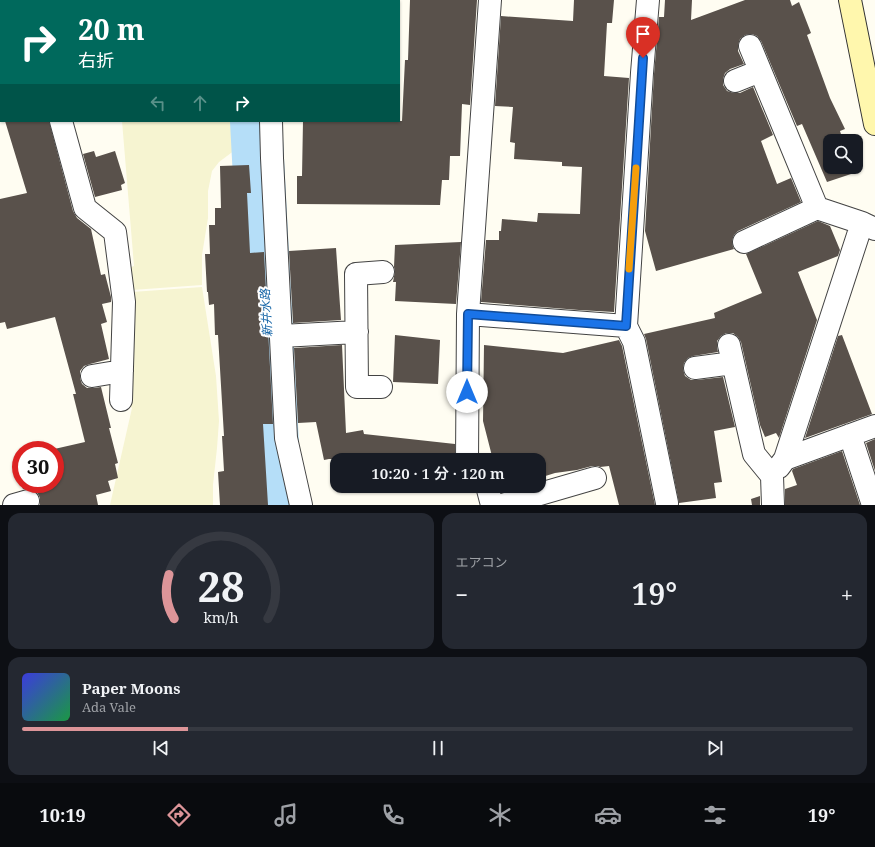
<!DOCTYPE html>
<html lang="ja">
<meta charset="utf-8">
<style>
body{margin:0;font-family:"Noto Serif","Noto Sans JP",serif;background:#242831;color:#f1f3f6;height:100vh;display:flex;flex-direction:column;font-size:15px;white-space:nowrap}
*{box-sizing:border-box;margin:0}
p{font-size:13px;color:#9ea1a6}
.icon{flex:none;width:22px;height:22px;fill:none;stroke:currentColor;stroke-width:2;stroke-linecap:round;stroke-linejoin:round}
.map{position:relative;height:505px;overflow:hidden}
.sheet{display:flex;flex-direction:column;gap:8px;padding:8px;background:#0d0f14;flex:1}
.sheet>*{flex:none}
.guide{position:absolute;left:0px;top:0px;width:400px;height:122px;box-shadow:0 1px 3px #0004;background:#00695c;color:#fff;overflow:hidden}
.buttons{position:absolute;left:823px;top:134px;display:grid;gap:8px}
.buttons a{display:grid;place-items:center;width:40px;height:40px;border-radius:8px;background:#171b24;box-shadow:0 1px 3px #0004;font-size:20px}
.speed{position:absolute;left:12px;top:441px;display:flex;gap:8px;font-size:20px;font-weight:700;text-align:center}
.speed>*{display:grid;place-content:center;width:52px;height:52px;border-radius:50%;background:#171b24;box-shadow:0 1px 3px #0004;line-height:1}
.speed .limit{border:6px solid #d22;background:#fff;color:#111}
.pin{position:absolute;display:grid;place-items:center;width:34px;height:34px;color:#fff;margin:-41px -17px;border-radius:50% 50% 50% 0;rotate:-45deg;box-shadow:0 0 4px #0007}
.pin .icon{rotate:45deg}
.me{position:absolute;width:44px;margin:-22px;rotate:0deg;stroke-linejoin:round;filter:drop-shadow(0 0 3px #0008)}
.turn{display:flex;align-items:center;gap:14px;height:84px;padding:0 12px;font-size:18px}
.turn .icon{width:52px;height:52px;stroke-width:2.5}
.turn b{display:block;font-size:28px;line-height:34px}
.lanes{display:flex;align-items:center;height:38px;padding:0 12px;background:#0003;justify-content:center;gap:20px;direction:ltr}
.lanes .off{opacity:.35}
.big{font-size:30px;font-weight:600;line-height:1.1}
.sheet .widget{flex:1;display:flex;flex-direction:column;justify-content:center;gap:6px;min-width:0;padding:0 14px;border-radius:12px;background:#242831}
.sheet .dial{align-items:center;gap:0}
.dial svg{height:104px;overflow:visible;fill:none;stroke:#363941;stroke-width:7;stroke-linecap:round;text-anchor:middle}
.dial text{fill:#f1f3f6;stroke:none}
.song{display:flex;align-items:center;gap:12px}
.cover{width:48px;height:48px;border-radius:6px;background:linear-gradient(135deg,hsl(240 70% 55%),hsl(140 70% 35%))}
.played{height:4px;border-radius:2px;background:linear-gradient(90deg,#dd9599 20%,#363941 20%)}
.keys{display:flex;justify-content:space-around;direction:ltr}
.heat{display:flex;justify-content:space-between;align-items:center;font-size:22px;direction:ltr}
.sheet .tiles{flex:1;display:grid;gap:8px;grid-template-columns:1fr 1fr}
.widget:last-child{grid-column:span 2}
.trip{position:absolute;left:330px;top:453px;width:216px;height:40px;border-radius:12px;background:#171b24;box-shadow:0 1px 3px #0004;font-weight:600;line-height:40px;text-align:center}
.menu{display:flex;height:64px;justify-content:space-around;align-items:center;background:#090b0e;color:#9ea1a6}
.menu .icon{width:28px;height:28px}
.menu .active{color:#dd9599}
.menu b{font-size:18px;color:#f1f3f6}
.map>svg:first-child{display:block}
.farmland{fill:#f6f4d1}
.lines{fill:none;stroke-linecap:round;stroke-linejoin:round}
.river{stroke:#b5def8;stroke-width:52}
.building{fill:#59514b}
.street-casing{stroke:#434343;stroke-width:24}
.secondary-casing{stroke:#323232;stroke-width:24}
.street{stroke:#fff;stroke-width:22}
.secondary{stroke:#fff7ad;stroke-width:22}
.route-casing{stroke:#114b97;stroke-width:10}
.route{stroke:#1a73e8;stroke-width:7}
.slow{stroke:#f59e0b;stroke-width:7}
.labels{text-anchor:middle;dominant-baseline:central;stroke-width:4;stroke-linejoin:round;paint-order:stroke}
.water-label{font-size:12px;font-style:italic;fill:#1464a6;stroke:#fff}
</style>
<div class="map">
<svg width="875" height="505" viewBox="0 0 875 505">
<rect width="100%" height="100%" fill="#fffdf2"/>
<path class="farmland" d="M 122,121 L 250,121 L 250,146 L 235,150 L 219,162 L 212,171 L 208,191 L 208,218 L 202,255 L 202,285 L 132,290 L 128,268 L 134,266 Z
M 202,287 L 216,376 L 219,421 L 217,448 L 213,485 L 213,505 L 110,505 L 132,408 L 129,405 L 132,292 Z"/>
<g class="lines">
<path class="river" d="M 234,0 L 234,1
M 256,121 L 275,482 L 279,505"/>
</g>
<path class="building" d="M 410,0 L 477,0 L 470,105 L 462,104 L 460,156 L 450,156 L 449,180 L 442,180 L 440,205 L 297,204 L 297,176 L 302,176 L 303,121 L 402,121 L 405,60 L 408,60 Z
M 574,0 L 614,0 L 612,23 L 607,23 L 604,76 L 629,78 L 614,312 L 579,310 L 481,302 L 486,240 L 499,240 L 499,231 L 501,231 L 502,219 L 537,222 L 538,213 L 580,214 L 582,167 L 562,166 L 562,162 L 514,159 L 515,143 L 510,142 L 513,107 L 495,106 L 501,16 L 573,21 Z
M 665,0 L 692,0 L 691,20 L 745,0 L 790,0 L 792,6 L 799,2 L 811,33 L 807,35 L 830,98 L 845,129 L 840,131 L 843,141 L 830,141 L 830,167 L 852,167 L 854,173 L 827,182 L 802,124 L 797,126 L 761,41 L 757,36 L 752,34 L 745,35 L 740,39 L 738,45 L 738,51 L 744,64 L 730,69 L 725,73 L 723,79 L 723,85 L 727,91 L 734,93 L 740,93 L 753,87 L 773,135 L 761,141 L 777,184 L 791,178 L 801,202 L 738,231 L 734,235 L 732,241 L 733,247 L 734,249 L 656,271 L 645,231 L 654,74 L 659,17 L 664,17 Z
M 5,121 L 49,121 L 73,211 L 77,218 L 91,229 L 101,275 L 105,274 L 111,297 L 111,302 L 102,304 L 107,322 L 101,324 L 109,359 L 90,364 L 84,366 L 80,371 L 80,378 L 82,384 L 87,388 L 94,388 L 101,387 L 111,428 L 109,428 L 118,463 L 115,464 L 118,478 L 108,481 L 111,491 L 96,495 L 98,505 L 40,505 L 40,498 L 37,492 L 31,489 L 23,489 L 21,484 L 55,484 L 55,450 L 50,450 L 85,442 L 73,394 L 76,394 L 55,317 L 7,329 L 5,322 L 0,323 L 0,199 L 27,193 Z
M 94,151 L 96,157 L 115,151 L 125,183 L 121,185 L 122,190 L 95,197 L 83,154 Z
M 249,165 L 251,193 L 247,193 L 250,253 L 264,252 L 273,424 L 263,424 L 268,505 L 220,505 L 218,472 L 224,471 L 222,436 L 224,436 L 218,335 L 215,335 L 214,304 L 209,305 L 208,292 L 207,292 L 205,254 L 210,254 L 209,225 L 215,225 L 215,208 L 221,208 L 220,166 Z
M 818,221 L 830,226 L 840,250 L 838,256 L 798,272 L 817,320 L 779,438 L 776,433 L 765,437 L 760,425 L 741,342 L 738,337 L 733,333 L 726,333 L 721,336 L 717,341 L 717,347 L 718,352 L 693,356 L 688,358 L 684,363 L 683,369 L 685,376 L 691,380 L 697,380 L 723,377 L 735,427 L 714,431 L 722,482 L 714,483 L 716,498 L 679,503 L 646,339 L 644,334 L 715,318 L 714,313 L 762,293 L 746,254 Z
M 461,242 L 456,304 L 395,301 L 396,282 L 393,282 L 395,271 L 394,267 L 395,245 Z
M 336,248 L 341,320 L 293,323 L 289,251 Z
M 395,335 L 440,340 L 438,384 L 393,382 Z
M 842,335 L 872,414 L 805,438 L 838,336 Z
M 619,340 L 622,346 L 655,505 L 619,505 L 609,466 L 600,467 L 598,466 L 592,466 L 577,470 L 555,473 L 539,478 L 539,460 L 493,460 L 483,421 L 484,345 L 563,353 Z
M 342,345 L 346,433 L 363,430 L 364,434 L 455,444 L 455,460 L 329,459 L 324,460 L 316,422 L 298,423 L 294,348 Z
M 875,439 L 875,471 L 866,443 Z
M 842,451 L 860,505 L 785,505 L 785,489 L 797,485 L 792,471 L 793,469 Z
M 21,457 L 21,483 L 14,459 Z
M 760,496 L 760,505 L 752,505 L 751,499 Z"/>
<g class="lines">
<g class="street-casing">
<path id="street" d="M 119,0 L 119,1
M 250,0 L 250,1
M 648,0 L 642,73 L 626,326 L 634,342 L 667,503
M 750,46 L 817,208
M 735,81 L 760,71
M 0,104 L 1,103
M 61,121 L 85,208 L 115,232 L 124,302 L 121,400
M 271,121 L 272,158 L 286,438 L 301,505
M 744,242 L 817,208 L 862,223 L 875,229
M 468,314 L 626,326
M 281,336 L 357,332
M 729,345 L 754,454 L 772,476 L 773,505
M 695,368 L 733,363
M 92,376 L 122,371
M 381,387 L 357,387 L 356,274 L 383,272
M 850,435 L 873,505
M 785,459 L 862,223
M 467,460 L 468,314 L 490,0
M 779,467 L 785,459 L 875,426
M 487,486 L 492,505
M 14,505 L 28,501
M 502,505 L 595,478"/>
</g>
<g class="secondary-casing">
<path id="secondary" d="M 850,0 L 875,124"/>
</g>
<use href="#street" class="street"/>
<use href="#secondary" class="secondary"/>
</g>
<g class="lines">
<g class="route-casing">
<path id="route" d="M 467,392 L 468,314 L 626,326 L 643,58"/>
</g>
<use href="#route" class="route"/>
<path class="slow" d="M 629,269 L 636,168"/>
</g>
<g class="labels">
<g class="water-label">
<text transform="translate(266 313) rotate(-93)">新井水路</text>
</g>
</g>
</svg>
<div class="buttons">
<a><svg class="icon" aria-label="search" viewBox="0 0 24 24"><circle cx="10" cy="10" r="6"/><path d="M15 15l6 6"/></svg></a>
</div>
<div class="speed"><div class="limit">30</div></div>
<div class="pin" style="left:643px;top:58px;background:#d93025"><svg class="icon" aria-label="arrive" viewBox="0 0 24 24"><path d="M6 21V4h12l-3 4 3 4H6"/></svg></div>
<svg class="me" style="left:467px;top:392px" viewBox="-20 -20 40 40"><circle r="19" fill="#fff"/><path d="M0-13L10 11 0 6-10 11z" fill="#1a73e8"/></svg>
<div class="trip">10:20 · 1 分 · 120 m</div>
<div class="guide">
<div class="turn"><svg class="icon" aria-label="right" viewBox="0 0 24 24"><path d="M7 20v-9h11M14 6l5 5-5 5"/></svg><div><b>20 m</b>右折</div></div>
<div class="lanes"><svg class="icon off" aria-label="left" viewBox="0 0 24 24"><path d="M17 20v-9H6M10 6l-5 5 5 5"/></svg><svg class="icon off" aria-label="ahead" viewBox="0 0 24 24"><path d="M12 20V5M6 11l6-6 6 6"/></svg><svg class="icon" aria-label="right" viewBox="0 0 24 24"><path d="M7 20v-9h11M14 6l5 5-5 5"/></svg></div>
</div>
</div>
<section class="sheet">
<div class="tiles">
<div class="widget dial"><svg viewBox="0 0 100 80">
<path d="M14 69A42 42 0 1 1 86 69"/>
<path d="M14 69A42 42 0 0 1 10 35" stroke="#dd9599"/>
<text x="50" y="56" font-size="32" font-weight="700">28</text>
<text x="50" y="72" font-size="11">km/h</text>
</svg></div>
<div class="widget"><p>エアコン</p>
<div class="heat"><a>−</a><b class="big">19°</b><a>+</a></div>
</div>
<div class="widget">
<div class="song"><i class="cover"></i><div><b>Paper Moons</b><p>Ada Vale</p></div></div>
<div class="played"></div>
<div class="keys"><svg class="icon" aria-label="previous" viewBox="0 0 24 24"><path d="M18 5L8 12l10 7zM5 5v14"/></svg><svg class="icon" aria-label="pause" viewBox="0 0 24 24"><path d="M8 5v14M16 5v14"/></svg><svg class="icon" aria-label="next" viewBox="0 0 24 24"><path d="M6 5l10 7-10 7zM19 5v14"/></svg></div>
</div>
</div>
</section>
<nav class="menu">
<b>10:19</b>
<svg class="icon active" aria-label="directions" viewBox="0 0 24 24"><path d="M12 3l9 9-9 9-9-9zM9 14v-3h6M13 9l2 2-2 2"/></svg>
<svg class="icon" aria-label="music" viewBox="0 0 24 24"><path d="M9 18V5l10-2v13"/><circle cx="6" cy="18" r="3"/><circle cx="16" cy="16" r="3"/></svg>
<svg class="icon" aria-label="phone" viewBox="0 0 24 24"><path d="M5 4h4l2 5-3 2q2 4 5 5l2-3 5 2v4C11 20 4 13 5 4z"/></svg>
<svg class="icon" aria-label="climate" viewBox="0 0 24 24"><path d="M12 3v18M4 7l16 10M4 17L20 7"/></svg>
<svg class="icon" aria-label="car" viewBox="0 0 24 24"><path d="M5 17H2v-5l4-1 3-4h7l3 4 3 1v5h-3M9 17h6M6 11h13"/><circle cx="7" cy="17" r="2"/><circle cx="17" cy="17" r="2"/></svg>
<svg class="icon" aria-label="filters" viewBox="0 0 24 24"><path d="M4 7h16M4 17h16"/><circle cx="9" cy="7" r="2"/><circle cx="15" cy="17" r="2"/></svg>
<b>19°</b>
</nav>
